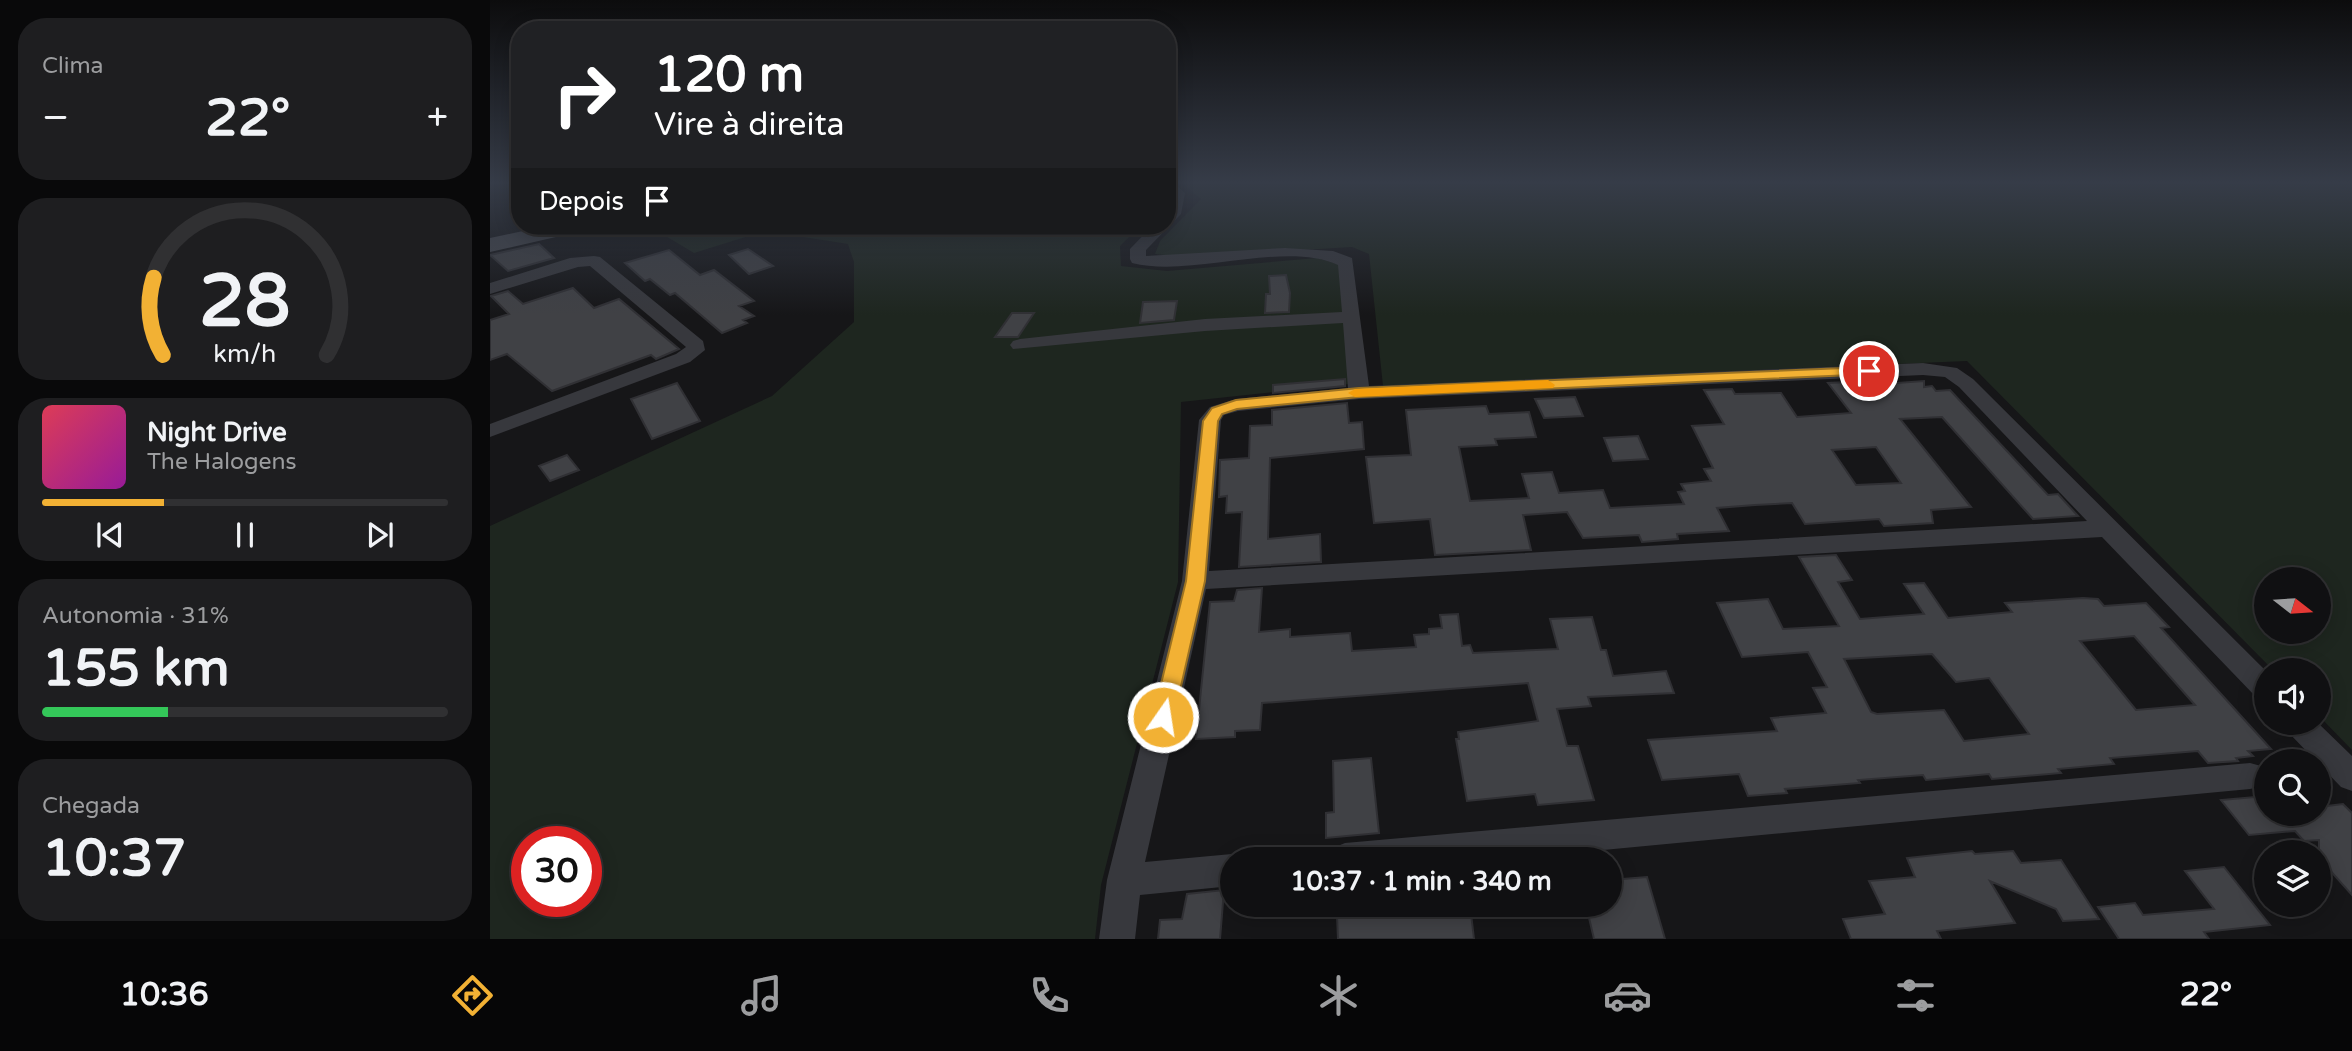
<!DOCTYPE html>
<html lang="pt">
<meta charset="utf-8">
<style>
body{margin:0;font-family:"Varela Round",sans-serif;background:#1e1e20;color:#f1f3f6;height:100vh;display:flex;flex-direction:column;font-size:26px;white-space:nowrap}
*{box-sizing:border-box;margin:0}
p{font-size:23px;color:#9c9d9f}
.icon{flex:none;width:38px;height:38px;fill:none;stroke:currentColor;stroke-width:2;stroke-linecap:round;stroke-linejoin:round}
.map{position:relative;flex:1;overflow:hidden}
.panel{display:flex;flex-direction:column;gap:18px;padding:18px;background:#09090a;width:490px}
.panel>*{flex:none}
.banner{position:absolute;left:21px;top:21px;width:665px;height:214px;border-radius:28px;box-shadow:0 4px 18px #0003,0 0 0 2px #303032;background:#202124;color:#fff;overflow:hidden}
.needle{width:46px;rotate:107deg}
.buttons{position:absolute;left:1764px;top:567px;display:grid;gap:14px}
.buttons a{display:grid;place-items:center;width:77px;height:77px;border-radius:50%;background:#101012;box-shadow:0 4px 18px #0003,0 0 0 2px #303032;font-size:35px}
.speed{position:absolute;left:21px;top:826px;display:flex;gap:14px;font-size:35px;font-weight:700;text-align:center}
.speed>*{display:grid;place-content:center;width:91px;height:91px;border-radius:50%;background:#101012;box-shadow:0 4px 18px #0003,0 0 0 2px #303032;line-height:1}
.speed .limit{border:10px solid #d22;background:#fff;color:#111}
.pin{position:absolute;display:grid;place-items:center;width:60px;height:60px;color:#fff;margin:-30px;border:4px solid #fff;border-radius:50%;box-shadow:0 2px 7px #0007}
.me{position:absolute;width:77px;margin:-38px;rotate:13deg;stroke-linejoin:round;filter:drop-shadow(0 0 5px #0008)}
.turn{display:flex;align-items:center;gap:24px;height:147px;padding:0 28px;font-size:32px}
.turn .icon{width:91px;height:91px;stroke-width:2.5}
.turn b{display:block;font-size:49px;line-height:60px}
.then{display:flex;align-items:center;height:66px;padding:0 28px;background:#0003;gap:14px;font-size:26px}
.big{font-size:52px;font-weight:700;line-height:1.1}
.panel .widget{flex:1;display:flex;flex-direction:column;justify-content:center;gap:10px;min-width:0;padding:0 24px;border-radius:28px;background:#1e1e20}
.panel .dial{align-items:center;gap:0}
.dial svg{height:182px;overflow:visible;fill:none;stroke:#303032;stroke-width:7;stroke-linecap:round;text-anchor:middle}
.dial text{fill:#f1f3f6;stroke:none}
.song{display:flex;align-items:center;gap:21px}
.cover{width:84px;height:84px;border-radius:10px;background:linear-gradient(135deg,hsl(350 70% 55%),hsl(300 70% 35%))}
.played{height:7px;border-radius:4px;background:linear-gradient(90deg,#f2b134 30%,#303032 30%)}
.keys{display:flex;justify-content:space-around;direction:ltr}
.heat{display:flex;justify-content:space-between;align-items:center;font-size:38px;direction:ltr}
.charge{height:10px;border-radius:5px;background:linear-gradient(90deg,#34c759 31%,#303032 0)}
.trip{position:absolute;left:730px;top:847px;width:402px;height:70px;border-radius:35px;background:#101012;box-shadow:0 4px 18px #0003,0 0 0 2px #303032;font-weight:700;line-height:70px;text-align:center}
.tab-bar{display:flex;height:112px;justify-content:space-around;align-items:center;background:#060607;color:#9c9d9f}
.tab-bar .icon{width:49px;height:49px}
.tab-bar .selected{color:#f2b134}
.tab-bar b{font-size:32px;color:#f1f3f6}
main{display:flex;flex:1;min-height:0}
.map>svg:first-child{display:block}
.green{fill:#1e261f;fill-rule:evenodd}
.building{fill:#404145;stroke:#303034;stroke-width:2;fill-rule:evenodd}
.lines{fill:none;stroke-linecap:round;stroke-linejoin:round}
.street{fill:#37383d;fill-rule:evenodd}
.secondary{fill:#45474d;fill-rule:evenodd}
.route{fill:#f2b134;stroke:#9d7322;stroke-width:2}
.slow{fill:#f59e0b}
</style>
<main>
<section class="panel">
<div class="widget"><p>Clima</p>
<div class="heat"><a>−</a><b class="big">22°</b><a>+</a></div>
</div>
<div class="widget dial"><svg viewBox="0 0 100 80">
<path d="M14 69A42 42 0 1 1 86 69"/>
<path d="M14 69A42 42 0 0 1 10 35" stroke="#f2b134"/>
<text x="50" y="56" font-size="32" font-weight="700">28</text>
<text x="50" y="72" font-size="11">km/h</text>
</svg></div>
<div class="widget">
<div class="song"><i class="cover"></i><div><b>Night Drive</b><p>The Halogens</p></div></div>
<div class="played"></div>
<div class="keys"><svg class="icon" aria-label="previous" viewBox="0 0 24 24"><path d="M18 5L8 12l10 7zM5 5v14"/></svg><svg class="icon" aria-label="pause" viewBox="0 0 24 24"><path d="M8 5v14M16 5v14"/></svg><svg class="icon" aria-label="next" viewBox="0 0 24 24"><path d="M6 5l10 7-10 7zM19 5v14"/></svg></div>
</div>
<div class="widget"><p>Autonomia · 31%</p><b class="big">155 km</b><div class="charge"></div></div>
<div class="widget"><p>Chegada</p><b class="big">10:37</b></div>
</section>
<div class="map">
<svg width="1862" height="939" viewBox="0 0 1862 939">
<rect width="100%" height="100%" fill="#161618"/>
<path class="green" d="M 692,183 L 1862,183 L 1862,750 L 1829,716 L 1829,670 L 1783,670 L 1477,361 L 893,386 L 879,254 L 862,247 L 695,257 L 665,254 L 670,241 L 711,199 ZM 1776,579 L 1829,579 L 1829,632 L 1776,632 Z
M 159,226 L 650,226 L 630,246 L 631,266 L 677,271 L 827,258 L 851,265 L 859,384 L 691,402 L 688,582 L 611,885 L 605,939 L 0,939 L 0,526 L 282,396 L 364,322 L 364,262 L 358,244 L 275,231 L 204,253 ZM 37,842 L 96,842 L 96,901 L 37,901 Z"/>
<path class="building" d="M 49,244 L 64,258 L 18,271 L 0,255 Z
M 258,249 L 283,266 L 259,274 L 239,255 Z
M 179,250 L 210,275 L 224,270 L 264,301 L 249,306 L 264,316 L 253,320 L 257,323 L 232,333 L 185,293 L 180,295 L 160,279 L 155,281 L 135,263 Z
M 796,275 L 800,293 L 799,312 L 775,313 L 776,294 L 780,294 L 779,276 Z
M 83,288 L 104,308 L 129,299 L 189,349 L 166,359 L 161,355 L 62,391 L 17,354 L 0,360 L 0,320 L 19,314 L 1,296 L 18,291 L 33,304 Z
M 687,301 L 684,320 L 650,323 L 653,302 Z
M 522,313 L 544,313 L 528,337 L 505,337 Z
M 855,379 L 855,386 L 783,393 L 783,385 Z
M 1379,381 L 1379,385 L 1434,381 L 1434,387 L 1442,386 L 1446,391 L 1460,390 L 1558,495 L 1568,494 L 1588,516 L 1543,519 L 1452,417 L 1410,419 L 1481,507 L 1441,510 L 1443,523 L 1394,526 L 1389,519 L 1315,524 L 1302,503 L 1265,505 L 1227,508 L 1239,531 L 1187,534 L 1188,539 L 1152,542 L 1149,535 L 1093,538 L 1077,512 L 1033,515 L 1041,550 L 945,555 L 940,519 L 884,523 L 876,457 L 921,455 L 916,410 L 996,406 L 999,414 L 1039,412 L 1046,437 L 1005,439 L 1007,445 L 969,447 L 980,501 L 1039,498 L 1032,474 L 1062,472 L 1069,493 L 1113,490 L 1120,508 L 1194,504 L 1188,492 L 1195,491 L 1191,484 L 1221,481 L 1214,469 L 1223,468 L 1202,426 L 1234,424 L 1214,390 L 1242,389 L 1245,394 L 1291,393 L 1307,417 L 1361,413 L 1338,383 ZM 1386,447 L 1411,483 L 1366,485 L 1342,450 Z
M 187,383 L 210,421 L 162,439 L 141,399 Z
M 1085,397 L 1093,416 L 1054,418 L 1045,399 Z
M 857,403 L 859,423 L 872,422 L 874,449 L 780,458 L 778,539 L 830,534 L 831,562 L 749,567 L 752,512 L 736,513 L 737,496 L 729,497 L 730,460 L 759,458 L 760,426 L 782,425 L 782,410 Z
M 1148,436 L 1158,459 L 1123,461 L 1114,438 Z
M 77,455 L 89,470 L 60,481 L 49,466 Z
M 1346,555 L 1362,580 L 1348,582 L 1370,619 L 1434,614 L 1414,584 L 1434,583 L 1458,618 L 1522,612 L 1515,603 L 1593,598 L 1608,599 L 1614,606 L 1656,603 L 1679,627 L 1671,628 L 1781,749 L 1758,751 L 1763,756 L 1746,758 L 1748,761 L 1718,763 L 1708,751 L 1620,758 L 1624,764 L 1568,769 L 1571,773 L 1502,779 L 1499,774 L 1436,780 L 1433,775 L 1368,780 L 1370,783 L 1295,789 L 1297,793 L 1258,796 L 1249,774 L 1172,780 L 1158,740 L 1287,731 L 1281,718 L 1336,713 L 1323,688 L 1337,687 L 1318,652 L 1252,657 L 1227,603 L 1278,599 L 1293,629 L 1349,626 L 1309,557 ZM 1644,636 L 1705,705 L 1646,710 L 1590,641 ZM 1442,654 L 1466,682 L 1499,678 L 1539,734 L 1474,741 L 1454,710 L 1387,714 L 1381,712 L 1354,659 Z
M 772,588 L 769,632 L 800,629 L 800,637 L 860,633 L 862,651 L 926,647 L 924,635 L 939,634 L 939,629 L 952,628 L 950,615 L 968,614 L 972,646 L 980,645 L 983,653 L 1068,649 L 1060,619 L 1102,617 L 1111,650 L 1116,650 L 1123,676 L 1176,671 L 1184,693 L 1098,697 L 1101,706 L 1067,709 L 1077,746 L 1088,746 L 1104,800 L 1048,805 L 1045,794 L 977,801 L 966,739 L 969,739 L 968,732 L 1048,721 L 1038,683 L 772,703 L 770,730 L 745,731 L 745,737 L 706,739 L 720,602 L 744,601 L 747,590 Z
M 881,758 L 889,833 L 836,838 L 836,813 L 844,812 L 843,761 Z
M 1776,796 L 1776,814 L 1829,814 L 1829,807 L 1853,804 L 1862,813 L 1862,895 L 1829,858 L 1829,840 L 1814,841 L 1805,831 L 1759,835 L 1731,800 Z
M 1482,851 L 1485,854 L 1523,851 L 1531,863 L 1571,860 L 1609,919 L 1573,921 L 1566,909 L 1500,881 L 1525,923 L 1447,931 L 1451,939 L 1361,939 L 1353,919 L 1395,914 L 1379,881 L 1425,877 L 1417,858 Z
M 1734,867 L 1780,925 L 1714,932 L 1719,939 L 1629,939 L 1608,907 L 1645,903 L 1653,915 L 1724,909 L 1695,871 Z
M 1157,877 L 1175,939 L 1104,939 L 1096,905 L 1120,905 L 1120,880 Z
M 734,890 L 730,939 L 668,939 L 670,920 L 692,919 L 697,894 Z
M 929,905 L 980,905 L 984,939 L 848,939 L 847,916 L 930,909 Z"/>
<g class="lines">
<path class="street" d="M 677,183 L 684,183 L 695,193 L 691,214 L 656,250 L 656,256 L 795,248 L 843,251 L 862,258 L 879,386 L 1433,363 L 1467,368 L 1483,379 L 1776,671 L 1776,700 L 1766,697 L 1612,537 L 716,589 L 655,862 L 742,854 L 754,859 L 742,859 L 742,886 L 650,895 L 645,939 L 609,939 L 617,880 L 692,581 L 709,420 L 720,407 L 746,399 L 858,388 L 853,323 L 715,331 L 523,349 L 520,345 L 523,341 L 530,339 L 715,319 L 852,312 L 848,265 C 794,240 702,278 642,263 L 640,259 L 640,249 L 662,226 L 677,226 L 680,194 ZM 1433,375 L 1455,377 L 1469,387 L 1597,521 L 719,571 L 731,420 L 734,415 L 748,411 L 869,399 Z
M 104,256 L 110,257 L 213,341 L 215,350 L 200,362 L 0,437 L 0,424 L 186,354 L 196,347 L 100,266 L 88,267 L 0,294 L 0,283 L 80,258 Z
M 1794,723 L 1828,723 L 1862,756 L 1862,791 L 1851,787 L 1798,732 Z
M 1760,763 L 1771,766 L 1776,776 L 1771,786 L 1760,789 L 1018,859 L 838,859 L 843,848 L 855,843 Z"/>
<path class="secondary" d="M 56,226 L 95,226 L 92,231 L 0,252 L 0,238 Z"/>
</g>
<linearGradient id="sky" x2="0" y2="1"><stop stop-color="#0c0c0d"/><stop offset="0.58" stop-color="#363c48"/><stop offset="1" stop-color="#363c48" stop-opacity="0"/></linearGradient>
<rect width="1862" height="315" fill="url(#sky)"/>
<path class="route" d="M 1379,367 L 1386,371 L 1384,374 L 869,397 L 747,409 L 732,414 L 728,421 L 715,581 L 684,717 L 680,723 L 673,725 L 666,723 L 663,717 L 696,581 L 713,421 L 722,408 L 746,400 L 869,388 Z"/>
<path class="slow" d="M 1058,380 L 1065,385 L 1063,388 L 865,397 L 858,393 L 865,389 Z"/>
</svg>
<div class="buttons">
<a><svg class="needle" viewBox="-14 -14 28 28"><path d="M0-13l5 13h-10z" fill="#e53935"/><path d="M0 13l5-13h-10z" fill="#9c9d9f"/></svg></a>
<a><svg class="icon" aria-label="sound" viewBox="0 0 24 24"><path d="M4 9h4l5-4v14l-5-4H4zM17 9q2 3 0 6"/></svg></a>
<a><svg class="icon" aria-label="search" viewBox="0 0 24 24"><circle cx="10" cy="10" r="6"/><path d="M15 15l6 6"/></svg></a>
<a><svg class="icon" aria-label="layers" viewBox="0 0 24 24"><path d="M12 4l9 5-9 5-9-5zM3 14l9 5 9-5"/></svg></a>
</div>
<div class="speed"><div class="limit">30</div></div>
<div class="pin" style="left:1379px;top:371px;background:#d93025"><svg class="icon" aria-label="arrive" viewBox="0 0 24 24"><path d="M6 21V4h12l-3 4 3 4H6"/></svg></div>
<svg class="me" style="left:673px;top:717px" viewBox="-20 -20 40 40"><circle r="17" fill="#f2b134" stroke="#fff" stroke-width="3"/><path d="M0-11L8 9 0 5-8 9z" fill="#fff"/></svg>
<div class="trip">10:37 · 1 min · 340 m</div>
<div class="banner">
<div class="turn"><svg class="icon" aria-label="right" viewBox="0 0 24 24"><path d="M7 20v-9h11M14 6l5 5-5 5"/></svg><div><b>120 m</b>Vire à direita</div></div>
<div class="then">Depois<svg class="icon" aria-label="arrive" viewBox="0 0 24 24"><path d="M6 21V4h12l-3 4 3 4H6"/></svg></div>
</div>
</div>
</main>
<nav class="tab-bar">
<b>10:36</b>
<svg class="icon selected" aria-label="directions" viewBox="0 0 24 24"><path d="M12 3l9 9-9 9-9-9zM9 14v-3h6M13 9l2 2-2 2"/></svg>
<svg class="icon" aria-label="music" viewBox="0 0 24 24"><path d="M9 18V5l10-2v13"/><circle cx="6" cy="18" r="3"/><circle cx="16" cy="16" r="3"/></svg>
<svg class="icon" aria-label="phone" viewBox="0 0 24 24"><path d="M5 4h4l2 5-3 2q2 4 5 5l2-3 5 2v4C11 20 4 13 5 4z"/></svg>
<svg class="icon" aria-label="climate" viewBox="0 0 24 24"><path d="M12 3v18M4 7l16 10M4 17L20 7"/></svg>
<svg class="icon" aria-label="car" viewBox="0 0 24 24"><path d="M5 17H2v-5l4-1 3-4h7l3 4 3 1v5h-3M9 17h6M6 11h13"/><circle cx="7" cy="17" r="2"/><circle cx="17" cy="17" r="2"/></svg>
<svg class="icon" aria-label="filters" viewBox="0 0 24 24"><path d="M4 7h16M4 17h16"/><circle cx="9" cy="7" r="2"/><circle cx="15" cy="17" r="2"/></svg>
<b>22°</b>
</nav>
